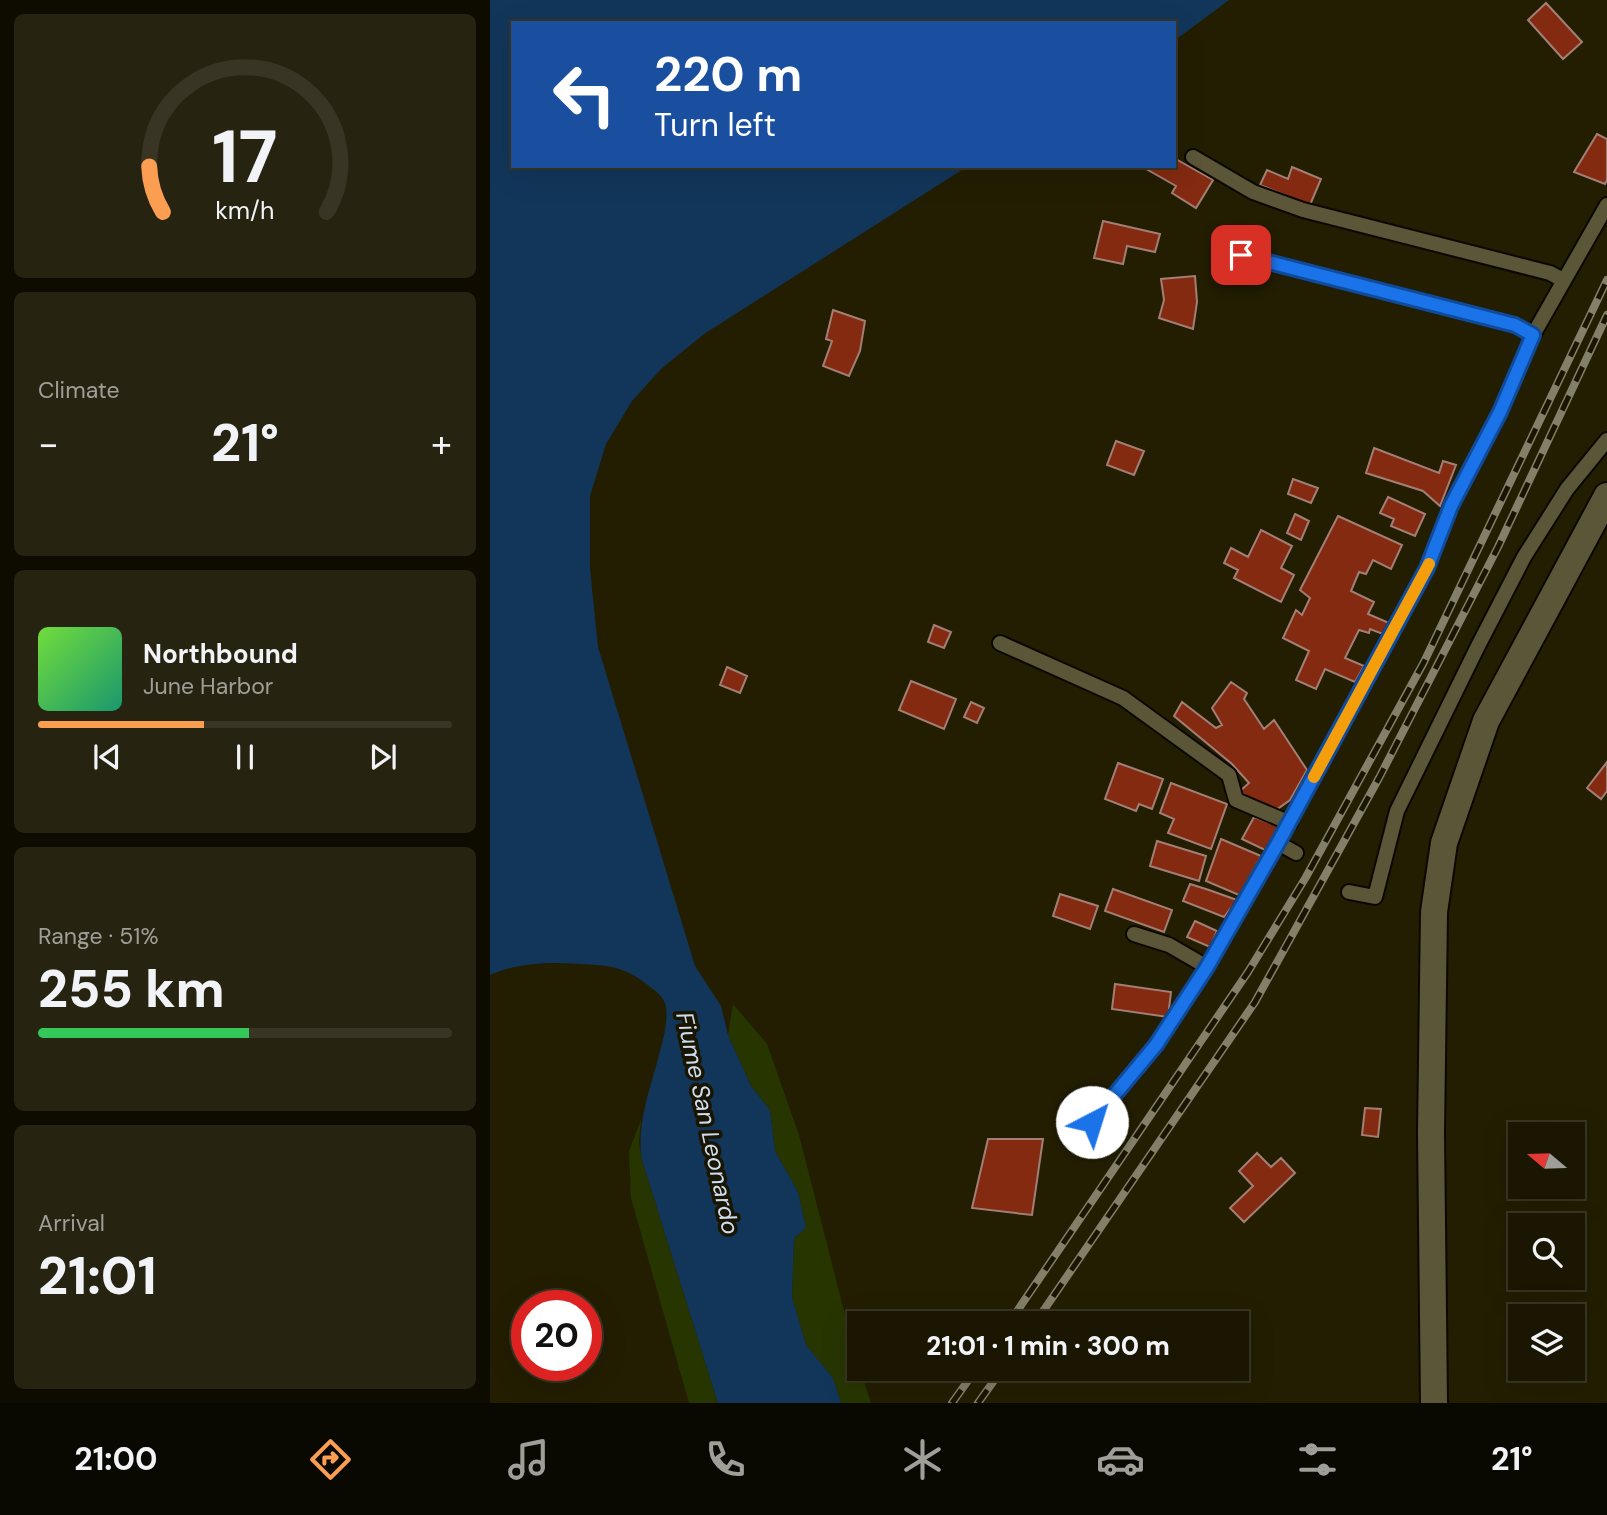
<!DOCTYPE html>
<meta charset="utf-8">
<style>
body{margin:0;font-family:"DM Sans",sans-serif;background:#272311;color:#f1f3f6;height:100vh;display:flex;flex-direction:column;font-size:26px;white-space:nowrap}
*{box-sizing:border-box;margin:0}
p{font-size:23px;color:#9f9f99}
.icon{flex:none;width:38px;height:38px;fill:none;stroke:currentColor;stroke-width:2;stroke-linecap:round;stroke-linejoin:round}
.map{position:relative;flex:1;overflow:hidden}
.sheet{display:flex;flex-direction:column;gap:14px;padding:14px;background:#0e0c01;width:490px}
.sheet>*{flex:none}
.top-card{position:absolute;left:21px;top:21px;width:665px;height:147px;border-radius:0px;box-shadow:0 7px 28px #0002,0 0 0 2px #383524;background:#1a4fa0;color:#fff;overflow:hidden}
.needle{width:46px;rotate:289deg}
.tools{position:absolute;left:1018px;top:1122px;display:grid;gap:14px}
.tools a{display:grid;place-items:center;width:77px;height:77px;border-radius:0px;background:#1a1602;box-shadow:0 7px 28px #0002,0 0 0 2px #383524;font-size:35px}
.speed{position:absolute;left:21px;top:1290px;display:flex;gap:14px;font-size:35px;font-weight:700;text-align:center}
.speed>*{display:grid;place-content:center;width:91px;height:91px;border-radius:50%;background:#1a1602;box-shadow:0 7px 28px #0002,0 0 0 2px #383524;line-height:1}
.speed .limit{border:10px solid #d22;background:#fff;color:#111}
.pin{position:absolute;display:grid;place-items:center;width:60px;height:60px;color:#fff;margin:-30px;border-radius:14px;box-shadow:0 4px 10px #0006}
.me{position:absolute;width:77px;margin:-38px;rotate:40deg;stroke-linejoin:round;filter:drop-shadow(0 0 5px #0008)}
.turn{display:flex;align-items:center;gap:24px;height:147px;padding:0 28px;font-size:32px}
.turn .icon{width:91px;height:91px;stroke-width:2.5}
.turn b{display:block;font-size:49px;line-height:60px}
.big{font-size:52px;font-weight:800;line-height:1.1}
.sheet .tile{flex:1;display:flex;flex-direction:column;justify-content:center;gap:10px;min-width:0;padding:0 24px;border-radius:10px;background:#272311}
.sheet .dial{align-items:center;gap:0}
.dial svg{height:182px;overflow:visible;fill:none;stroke:#383524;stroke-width:7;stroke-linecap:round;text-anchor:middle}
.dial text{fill:#f1f3f6;stroke:none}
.song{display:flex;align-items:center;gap:21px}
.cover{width:84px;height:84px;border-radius:10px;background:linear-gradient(135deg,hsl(100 70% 55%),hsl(160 70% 35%))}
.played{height:7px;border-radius:4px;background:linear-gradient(90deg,#fb9e51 40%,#383524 40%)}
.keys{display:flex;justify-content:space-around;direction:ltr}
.heat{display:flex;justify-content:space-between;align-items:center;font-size:38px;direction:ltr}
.charge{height:10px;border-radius:5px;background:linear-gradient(90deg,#34c759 51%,#383524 0)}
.trip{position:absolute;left:357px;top:1311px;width:402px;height:70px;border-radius:0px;background:#1a1602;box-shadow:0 7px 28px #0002,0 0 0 2px #383524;font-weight:800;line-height:70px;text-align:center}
.dock{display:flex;height:112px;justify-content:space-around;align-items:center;background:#0a0901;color:#9f9f99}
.dock .icon{width:49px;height:49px}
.dock .active{color:#fb9e51}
.dock b{font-size:32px;color:#f1f3f6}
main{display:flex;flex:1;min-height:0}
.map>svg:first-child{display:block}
.green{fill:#273601}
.water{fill:#12365a}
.building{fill:#832a11;stroke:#a27f76;stroke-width:2}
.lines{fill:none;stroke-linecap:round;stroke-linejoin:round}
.lane-casing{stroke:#0c0800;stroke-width:18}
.street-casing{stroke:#0c0800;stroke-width:30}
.lane{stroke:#5b5638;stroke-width:14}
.street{stroke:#5b5638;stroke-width:26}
.rail-casing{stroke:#837f68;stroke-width:8}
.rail{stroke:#1a1500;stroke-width:5;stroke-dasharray:16;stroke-linecap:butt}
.route-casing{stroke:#114b97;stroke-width:18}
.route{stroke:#1a73e8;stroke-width:12}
.slow{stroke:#f59e0b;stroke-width:12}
.labels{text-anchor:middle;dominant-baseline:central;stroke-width:7;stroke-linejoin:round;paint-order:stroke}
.water-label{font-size:24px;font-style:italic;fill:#cedef1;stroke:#1a1500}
</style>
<main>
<section class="sheet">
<div class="tile dial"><svg viewBox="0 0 100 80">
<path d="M14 69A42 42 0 1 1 86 69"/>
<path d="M14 69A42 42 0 0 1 8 49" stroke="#fb9e51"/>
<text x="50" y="56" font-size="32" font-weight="700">17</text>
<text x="50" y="72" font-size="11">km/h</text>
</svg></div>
<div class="tile"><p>Climate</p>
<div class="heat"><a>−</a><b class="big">21°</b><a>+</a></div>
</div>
<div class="tile">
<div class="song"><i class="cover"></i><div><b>Northbound</b><p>June Harbor</p></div></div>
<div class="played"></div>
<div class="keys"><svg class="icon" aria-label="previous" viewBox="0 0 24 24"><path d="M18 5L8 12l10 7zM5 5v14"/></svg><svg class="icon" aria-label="pause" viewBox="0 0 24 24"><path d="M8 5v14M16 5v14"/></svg><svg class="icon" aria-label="next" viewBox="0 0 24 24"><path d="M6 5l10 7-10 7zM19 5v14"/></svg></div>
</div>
<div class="tile"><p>Range · 51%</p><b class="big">255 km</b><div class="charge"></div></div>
<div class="tile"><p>Arrival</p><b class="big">21:01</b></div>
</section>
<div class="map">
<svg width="1117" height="1403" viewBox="0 0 1117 1403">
<rect width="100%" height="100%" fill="#231e02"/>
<path class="green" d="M 243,1004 L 277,1044 L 309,1135 L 363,1346 L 381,1403 L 351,1403 L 343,1378 L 316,1345 L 302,1297 L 304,1238 L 316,1228 L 308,1192 L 285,1151 L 280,1110 L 261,1086 L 238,1035 Z
M 151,1120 L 149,1142 L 152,1160 L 228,1403 L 199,1403 L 141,1198 L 139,1151 Z"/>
<path class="water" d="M 0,0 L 739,0 L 684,41 L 684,23 L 23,23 L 23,166 L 478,166 L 214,334 L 171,369 L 142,401 L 116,444 L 100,496 L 100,569 L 108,647 L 205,966 L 231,1006 L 238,1035 L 261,1086 L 280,1110 L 285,1151 L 308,1192 L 316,1228 L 304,1238 L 302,1297 L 316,1345 L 343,1378 L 351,1403 L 228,1403 L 152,1160 C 146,1124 160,1090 169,1055 C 173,1040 178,1023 176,1007 C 175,997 163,989 155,983 C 140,971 125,966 106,965 C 71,962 33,960 0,975 Z"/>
<path class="building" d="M 1056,3 L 1092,42 L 1073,59 L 1038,20 Z
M 1107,134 L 1117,139 L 1117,180 L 1115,184 L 1084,172 Z
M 684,158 L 723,180 L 706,208 L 682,193 L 686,186 L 651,166 L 684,166 Z
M 802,167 L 831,179 L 820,205 L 770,185 L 777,170 L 798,179 Z
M 613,221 L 670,234 L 665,252 L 637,246 L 633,264 L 604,258 Z
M 705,276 L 707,302 L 703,329 L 669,318 L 674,300 L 671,279 Z
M 343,310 L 375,321 L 370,351 L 359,376 L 333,366 L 342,341 L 336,339 Z
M 626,441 L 654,451 L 644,475 L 617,465 Z
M 884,448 L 949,473 L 953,461 L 966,465 L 950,506 L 933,491 L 876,473 Z
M 803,479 L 828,488 L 821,503 L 798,494 Z
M 898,497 L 935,514 L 925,536 L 901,526 L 904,519 L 890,513 Z
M 805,514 L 819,521 L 811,540 L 797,533 Z
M 848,516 L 912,545 L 901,569 L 883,560 L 876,574 L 869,572 L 861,591 L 884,602 L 878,614 L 899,623 L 893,634 L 880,629 L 879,633 L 869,630 L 855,658 L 874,666 L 865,682 L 835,669 L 826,689 L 806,680 L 819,651 L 793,638 L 806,610 L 812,615 L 820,598 L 810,590 Z
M 771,530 L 802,546 L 791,568 L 804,575 L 791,602 L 744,578 L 748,570 L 734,563 L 741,548 L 758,557 Z
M 444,625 L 461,632 L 454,648 L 438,642 Z
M 237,667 L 257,676 L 250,693 L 230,685 Z
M 421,681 L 466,699 L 454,729 L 409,710 Z
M 741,682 L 757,693 L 754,699 L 774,729 L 784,720 L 817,770 L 800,800 L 786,810 L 759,799 L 750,791 L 759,783 L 742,764 L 684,716 L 692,702 L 726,728 L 732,725 L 722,708 Z
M 481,702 L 494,708 L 487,723 L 474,717 Z
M 1117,762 L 1117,791 L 1111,799 L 1097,788 Z
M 628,763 L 673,779 L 662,809 L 649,804 L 646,811 L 615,799 Z
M 681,783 L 737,804 L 721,849 L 678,833 L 684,819 L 670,813 Z
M 764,817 L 788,826 L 775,850 L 752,839 Z
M 731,839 L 771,856 L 749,895 L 716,881 Z
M 667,841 L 716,856 L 709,881 L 660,866 Z
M 700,884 L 719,890 L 747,900 L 734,917 L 693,901 Z
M 623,889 L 682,910 L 674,932 L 615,911 Z
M 570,894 L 608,906 L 600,929 L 563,916 Z
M 705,921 L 727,931 L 720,947 L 697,937 Z
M 625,984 L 681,992 L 678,1017 L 622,1009 Z
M 875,1108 L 891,1109 L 888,1137 L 872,1135 Z
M 498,1139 L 553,1139 L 542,1215 L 482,1208 Z
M 767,1153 L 781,1167 L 791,1158 L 805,1173 L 754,1222 L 740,1208 L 763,1186 L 749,1171 Z
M 576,1368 L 593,1368 L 590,1375 Z"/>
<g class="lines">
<g class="lane-casing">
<path id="lane" d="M 703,157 L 763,192 L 813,210 L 1060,273 L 1073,280
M 751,255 L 1025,325 L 1043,335
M 510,643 L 633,698 L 739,775 L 746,800 L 800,823
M 788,843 L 806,853
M 859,892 L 885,897 L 907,811 L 988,646 L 1034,557 L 1077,489 L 1117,440
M 644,934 L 679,945 L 717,967
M 602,1122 L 666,1045 L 717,967 L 788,843 L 937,568 L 961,506 L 1010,412 L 1043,335 L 1117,205"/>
</g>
<g class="street-casing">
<path id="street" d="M 944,1403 L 941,1133 L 944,912 L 954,843 L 996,721 L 1117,496"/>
</g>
<use href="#lane" class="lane"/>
<use href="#street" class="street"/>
<g class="rail-casing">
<path id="rail" d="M 519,1323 L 758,972 L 816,877 L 934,662 L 1117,280
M 545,1323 L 765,1002 L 889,778 L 1008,547 L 1117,315
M 462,1403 L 487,1368
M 488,1403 L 513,1368"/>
</g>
<use href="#rail" class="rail"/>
</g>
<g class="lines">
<g class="route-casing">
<path id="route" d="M 602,1122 L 666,1045 L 717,967 L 788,843 L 937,568 L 961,506 L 1010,412 L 1043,335 L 1025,325 L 751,255"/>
</g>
<use href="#route" class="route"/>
<path class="slow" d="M 824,777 L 939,564"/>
</g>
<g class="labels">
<g class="water-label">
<text transform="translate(218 1123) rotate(78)">Fiume San Leonardo</text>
</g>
</g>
</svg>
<div class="tools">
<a><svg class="needle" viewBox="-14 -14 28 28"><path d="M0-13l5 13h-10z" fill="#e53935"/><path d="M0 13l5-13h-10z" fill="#9f9f99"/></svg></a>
<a><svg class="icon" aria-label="search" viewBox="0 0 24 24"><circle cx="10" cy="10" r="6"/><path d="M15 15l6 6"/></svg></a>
<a><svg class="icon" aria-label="layers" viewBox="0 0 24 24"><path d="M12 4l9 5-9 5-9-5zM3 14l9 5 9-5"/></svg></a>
</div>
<div class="speed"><div class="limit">20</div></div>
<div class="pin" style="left:751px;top:255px;background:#d93025"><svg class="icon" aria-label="arrive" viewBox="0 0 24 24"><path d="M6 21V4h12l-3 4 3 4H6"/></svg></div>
<svg class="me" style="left:602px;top:1122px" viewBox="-20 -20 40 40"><circle r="19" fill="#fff"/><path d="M0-13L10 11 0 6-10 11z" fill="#1a73e8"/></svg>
<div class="trip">21:01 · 1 min · 300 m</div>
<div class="top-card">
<div class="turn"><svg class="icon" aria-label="left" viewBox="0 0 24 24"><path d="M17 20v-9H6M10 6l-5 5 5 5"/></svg><div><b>220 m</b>Turn left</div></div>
</div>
</div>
</main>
<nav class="dock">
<b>21:00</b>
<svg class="icon active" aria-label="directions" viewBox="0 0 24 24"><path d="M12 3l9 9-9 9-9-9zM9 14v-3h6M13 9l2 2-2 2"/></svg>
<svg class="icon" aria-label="music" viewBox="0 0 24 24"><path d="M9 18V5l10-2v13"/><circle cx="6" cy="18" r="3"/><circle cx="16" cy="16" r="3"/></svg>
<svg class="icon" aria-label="phone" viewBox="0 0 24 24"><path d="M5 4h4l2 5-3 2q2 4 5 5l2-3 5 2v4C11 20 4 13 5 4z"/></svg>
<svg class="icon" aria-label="climate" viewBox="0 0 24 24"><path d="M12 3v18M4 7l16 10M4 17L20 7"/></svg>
<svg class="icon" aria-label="car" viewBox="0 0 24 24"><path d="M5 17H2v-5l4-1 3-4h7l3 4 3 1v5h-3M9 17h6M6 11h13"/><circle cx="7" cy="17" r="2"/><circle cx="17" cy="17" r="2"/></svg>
<svg class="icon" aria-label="filters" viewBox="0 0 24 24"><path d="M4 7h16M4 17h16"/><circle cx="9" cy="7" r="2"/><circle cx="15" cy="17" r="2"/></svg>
<b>21°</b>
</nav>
